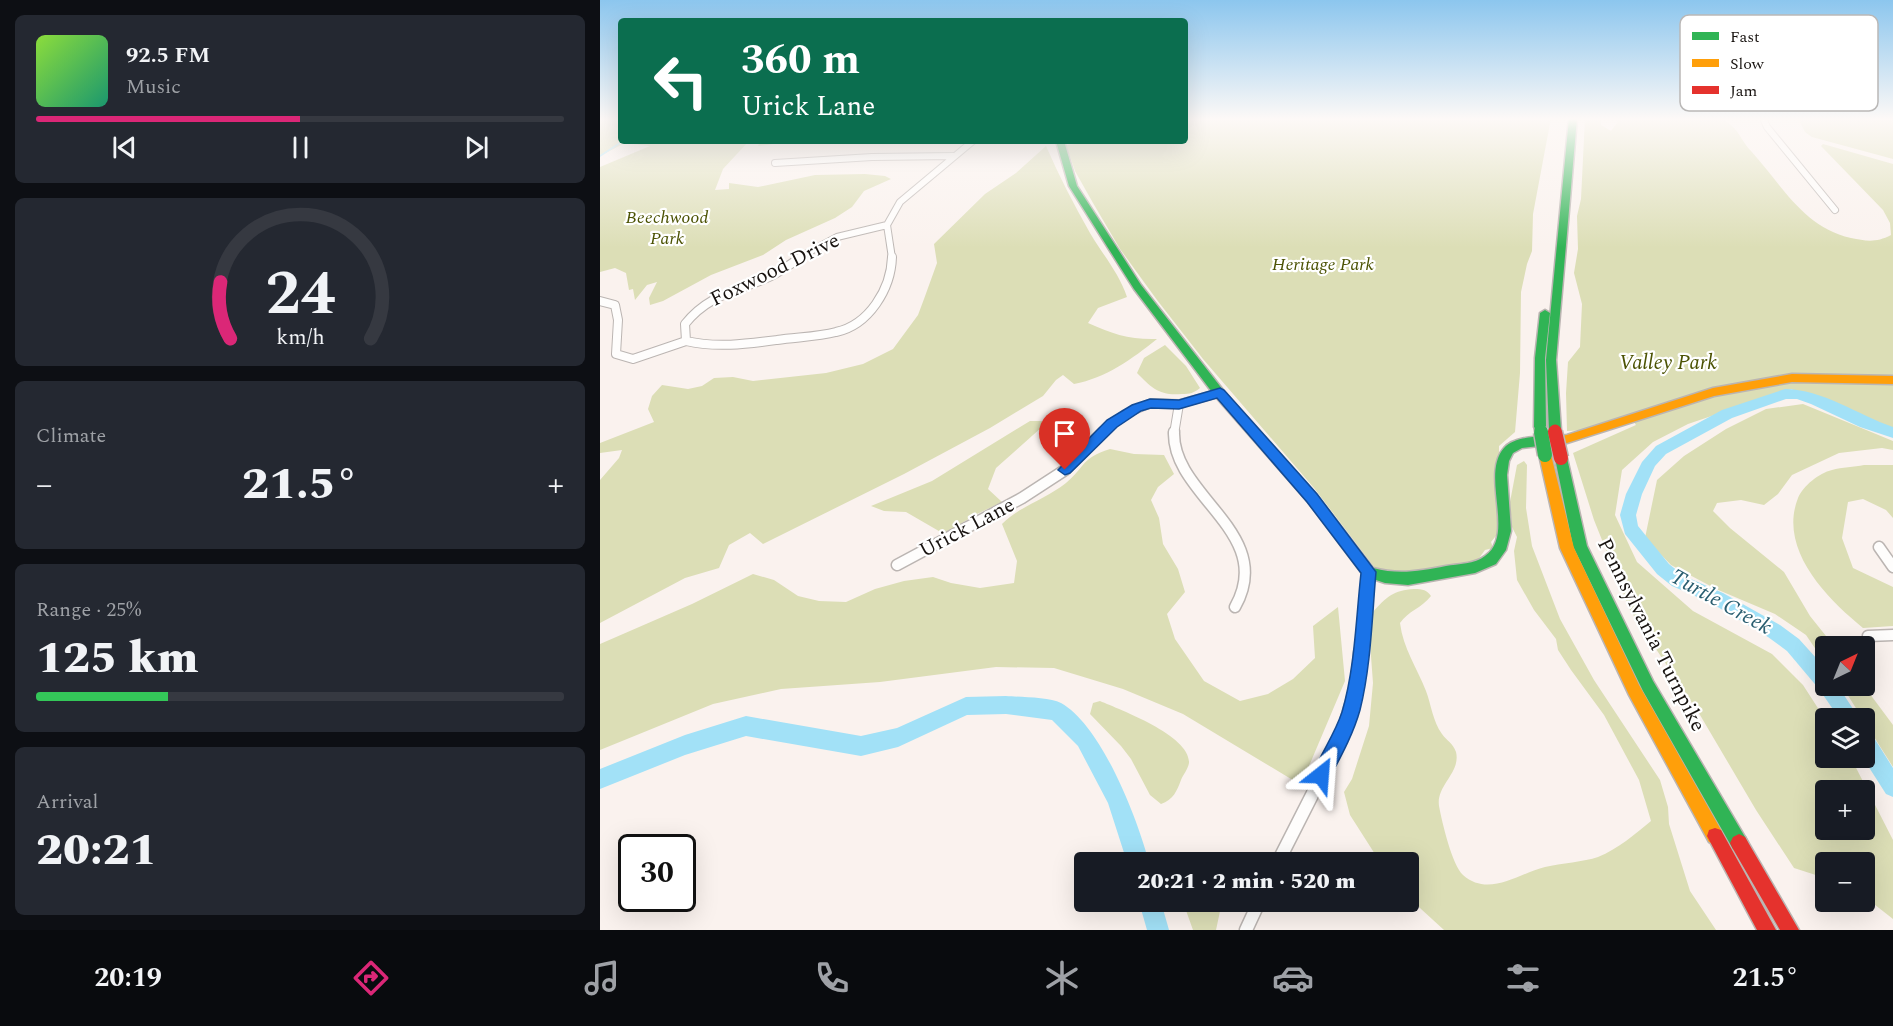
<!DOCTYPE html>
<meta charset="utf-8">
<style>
body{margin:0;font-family:Spectral,serif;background:#242831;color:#f1f3f6;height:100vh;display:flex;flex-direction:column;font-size:22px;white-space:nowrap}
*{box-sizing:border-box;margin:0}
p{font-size:20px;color:#9ea1a6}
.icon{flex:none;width:33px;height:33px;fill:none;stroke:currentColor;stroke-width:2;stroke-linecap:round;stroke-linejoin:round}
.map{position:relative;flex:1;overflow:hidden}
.panel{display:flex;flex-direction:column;gap:15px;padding:15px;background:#0d0f14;width:600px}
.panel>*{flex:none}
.hud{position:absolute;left:18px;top:18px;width:570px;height:126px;border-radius:6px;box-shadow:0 6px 24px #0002;background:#0b6e4f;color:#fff;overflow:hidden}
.needle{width:39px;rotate:43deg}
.fabs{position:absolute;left:1215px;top:636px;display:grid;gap:12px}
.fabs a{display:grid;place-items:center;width:60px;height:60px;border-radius:6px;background:#171b24;box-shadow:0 6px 24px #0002;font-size:30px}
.speed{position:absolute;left:18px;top:834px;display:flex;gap:12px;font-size:30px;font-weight:700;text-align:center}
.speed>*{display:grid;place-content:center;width:78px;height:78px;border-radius:50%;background:#171b24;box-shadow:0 6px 24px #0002;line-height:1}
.speed .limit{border:3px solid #111;border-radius:9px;background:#fff;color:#111}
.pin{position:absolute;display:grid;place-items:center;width:51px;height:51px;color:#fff;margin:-62px -26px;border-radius:50% 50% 50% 0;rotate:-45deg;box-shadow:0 0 6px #0007}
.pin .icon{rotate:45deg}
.me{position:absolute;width:66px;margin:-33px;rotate:28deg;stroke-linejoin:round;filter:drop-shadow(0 0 4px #0008)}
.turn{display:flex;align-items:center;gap:21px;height:126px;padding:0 24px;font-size:27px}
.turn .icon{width:78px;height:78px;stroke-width:2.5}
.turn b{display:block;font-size:42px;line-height:51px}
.big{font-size:45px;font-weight:800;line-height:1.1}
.panel .tile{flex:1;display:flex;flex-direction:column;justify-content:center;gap:9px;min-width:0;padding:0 21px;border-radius:9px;background:#242831}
.panel .dial{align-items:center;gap:0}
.dial svg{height:156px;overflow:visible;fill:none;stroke:#363941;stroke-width:7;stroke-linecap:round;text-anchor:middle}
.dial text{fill:#f1f3f6;stroke:none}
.song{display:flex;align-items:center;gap:18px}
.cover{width:72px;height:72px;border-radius:9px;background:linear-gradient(135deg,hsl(90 70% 55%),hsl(160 70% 35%))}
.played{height:6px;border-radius:3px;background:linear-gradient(90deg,#db2777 50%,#363941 50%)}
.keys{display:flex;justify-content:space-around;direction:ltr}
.heat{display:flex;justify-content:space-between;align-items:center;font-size:33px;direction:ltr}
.charge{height:9px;border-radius:4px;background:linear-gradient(90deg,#34c759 25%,#363941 0)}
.trip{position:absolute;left:474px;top:852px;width:345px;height:60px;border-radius:6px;background:#171b24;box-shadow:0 6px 24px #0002;font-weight:800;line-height:60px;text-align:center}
.tab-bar{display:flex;height:96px;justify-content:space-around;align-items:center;background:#090b0e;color:#9ea1a6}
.tab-bar .icon{width:42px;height:42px}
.tab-bar .selected{color:#db2777}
.tab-bar b{font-size:27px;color:#f1f3f6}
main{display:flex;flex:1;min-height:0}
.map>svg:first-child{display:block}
.green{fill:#dcdeb6;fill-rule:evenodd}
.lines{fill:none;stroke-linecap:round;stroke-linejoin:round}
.stream{stroke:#a2e1f7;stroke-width:1.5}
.river{fill:#a2e1f7;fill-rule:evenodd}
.street-far3-casing{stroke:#bbb5b2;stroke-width:8}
.street-far2-casing{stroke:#bbb5b2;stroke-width:10}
.street-far1-casing{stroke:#bbb5b2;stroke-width:13}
.street-casing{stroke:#bbb5b2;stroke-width:15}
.fast-casing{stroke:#bbb5b2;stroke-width:3}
.slow-casing{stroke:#bbb5b2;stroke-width:3}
.jam-casing{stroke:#bbb5b2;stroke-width:3}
.street-far3{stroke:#fefdfc;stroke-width:6}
.street-far2{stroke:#fefdfc;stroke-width:8}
.street-far1{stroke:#fefdfc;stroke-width:10}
.street{stroke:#fefdfc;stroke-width:12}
.fast{fill:#30b455;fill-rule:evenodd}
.slow{fill:#ff9f0a;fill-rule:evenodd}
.jam{fill:#e5322d;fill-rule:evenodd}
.fast-bridge-far1-casing{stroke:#bbb5b2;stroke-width:14;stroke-linecap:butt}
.fast-bridge-casing{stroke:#bbb5b2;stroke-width:17;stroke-linecap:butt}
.jam-bridge-far1-casing{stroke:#bbb5b2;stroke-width:14;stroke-linecap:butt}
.jam-bridge-casing{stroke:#bbb5b2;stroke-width:17;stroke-linecap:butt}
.fast-bridge-far1{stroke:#30b455;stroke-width:11}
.fast-bridge{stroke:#30b455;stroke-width:14}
.jam-bridge-far1{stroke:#e5322d;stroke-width:11}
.jam-bridge{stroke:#e5322d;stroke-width:14}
.route{fill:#1a73e8;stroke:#114b97;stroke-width:1.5}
.labels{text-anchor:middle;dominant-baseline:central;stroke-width:4.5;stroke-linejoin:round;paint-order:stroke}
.far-park-label{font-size:18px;font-style:italic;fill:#4b5203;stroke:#fff}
.street-label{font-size:21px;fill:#181310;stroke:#fff}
.park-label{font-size:21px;font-style:italic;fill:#4b5203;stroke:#fff}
.water-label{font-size:22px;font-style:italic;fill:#2a5e70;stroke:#fff}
.key{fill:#fff;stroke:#bab8b7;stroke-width:1.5}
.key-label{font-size:16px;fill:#181310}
</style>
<main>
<section class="panel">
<div class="tile">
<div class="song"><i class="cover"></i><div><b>92.5 FM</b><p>Music</p></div></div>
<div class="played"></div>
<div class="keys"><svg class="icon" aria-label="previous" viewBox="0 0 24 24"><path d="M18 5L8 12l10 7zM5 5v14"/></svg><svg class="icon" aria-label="pause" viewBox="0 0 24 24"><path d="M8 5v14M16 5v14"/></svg><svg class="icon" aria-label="next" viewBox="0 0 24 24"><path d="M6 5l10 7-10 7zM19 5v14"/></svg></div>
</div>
<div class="tile dial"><svg viewBox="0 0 100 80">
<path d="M14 69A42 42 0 1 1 86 69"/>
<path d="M14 69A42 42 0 0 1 9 40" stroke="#db2777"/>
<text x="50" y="56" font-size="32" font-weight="700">24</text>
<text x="50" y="72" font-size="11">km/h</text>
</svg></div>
<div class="tile"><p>Climate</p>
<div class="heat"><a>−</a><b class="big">21.5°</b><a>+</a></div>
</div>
<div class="tile"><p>Range · 25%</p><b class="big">125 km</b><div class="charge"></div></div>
<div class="tile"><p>Arrival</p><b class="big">20:21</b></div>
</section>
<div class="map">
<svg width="1293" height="930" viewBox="0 0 1293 930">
<rect width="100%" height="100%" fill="#faf2ee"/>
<path class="green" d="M 0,118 L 21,118 L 21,141 L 248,141 L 198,141 L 158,146 L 160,141 L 148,142 L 123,169 L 115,190 L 129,189 L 129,183 L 158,187 L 215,175 L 265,174 L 285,176 L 291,179 L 264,191 L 252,207 L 235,218 L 186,240 L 163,255 L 111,275 L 63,301 L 50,305 L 49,298 L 57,282 L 47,285 L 35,300 L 33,289 L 29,290 L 26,273 L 15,268 L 0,272 L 0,167 L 50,146 L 25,143 L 0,156 Z
M 585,118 L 951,118 L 933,214 L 932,251 L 927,264 L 921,292 L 920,373 L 915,432 L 899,446 L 899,532 L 891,542 L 893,548 L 885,550 L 877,561 C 851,564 827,571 801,574 L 796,570 L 778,572 L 714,488 L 603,359 L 557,300 L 520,249 L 493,203 L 475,171 L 466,145 L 475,144 L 475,141 L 585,141 Z
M 985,118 L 1001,118 L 1001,125 L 1011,131 L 1017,123 L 1016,118 L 1120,118 C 1140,128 1138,137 1151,151 C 1182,185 1203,227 1251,238 C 1266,241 1276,243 1291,235 L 1290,223 L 1283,210 L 1221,146 L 1223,144 L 1293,164 L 1293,431 L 1191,389 L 1088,424 L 1053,442 L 1022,470 L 1015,515 L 1037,562 L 1093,611 L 1172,654 L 1203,685 L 1225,719 L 1226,758 L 1251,758 L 1293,840 L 1293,919 L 1265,897 L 1264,862 L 1226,862 L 1225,878 L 1194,868 L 1156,810 L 1100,715 L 1030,610 L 994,520 L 973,453 L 1036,425 L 1029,415 L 986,430 L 967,431 L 966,393 L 968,362 L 980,347 L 982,304 L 974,273 L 978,249 L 977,216 L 981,199 ZM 1226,790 L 1264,790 L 1264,830 L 1226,830 Z
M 1198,118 L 1293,118 L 1293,159 L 1212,137 L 1205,132 Z
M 446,146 C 459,176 474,205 490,233 C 503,255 519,273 527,297 L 498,308 L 488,323 C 512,334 531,340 557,339 C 532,359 506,378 474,384 L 463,375 L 456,380 L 443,396 L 390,428 L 304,474 L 163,544 L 150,533 L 129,545 L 119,568 L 85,578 L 0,623 L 0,480 L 19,458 L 22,450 L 0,453 L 0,443 L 54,422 L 48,409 L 52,396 L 62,385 L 88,389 L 102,386 L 114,378 L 133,377 L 153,381 L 226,373 L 263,364 L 293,349 L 318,315 L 324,299 L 337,263 L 334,244 L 385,194 L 416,173 Z
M 565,345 L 586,366 L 600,388 C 594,393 590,394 582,394 C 559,396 552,388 537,373 L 544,358 Z
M 1203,404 L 1293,441 L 1293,450 L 1282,448 L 1239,453 L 1192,475 L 1178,494 L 1164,505 L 1141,500 L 1117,503 L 1113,511 L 1130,528 L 1184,572 L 1210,616 L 1234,646 L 1226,646 L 1225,663 L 1206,635 L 1175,614 L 1116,589 L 1071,565 L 1045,538 L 1057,480 L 1084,456 L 1126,429 L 1166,409 Z
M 430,421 L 442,421 L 442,427 L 396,468 L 388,489 L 402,502 L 375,515 L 344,534 L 306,512 L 284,511 L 271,506 L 332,481 Z
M 510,449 L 534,454 L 564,455 L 574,474 L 558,487 L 551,500 L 559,518 L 563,544 L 578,569 L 585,592 L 567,614 L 575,639 L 604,681 L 640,701 L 668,694 L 693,679 L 715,658 L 713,626 L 738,607 L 745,681 L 701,785 L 583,714 L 523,689 L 454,668 L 396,667 L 280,682 L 181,689 L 113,704 L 0,750 L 0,644 L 92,604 L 153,574 L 174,580 L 198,596 L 219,601 L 246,602 L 275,589 L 304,581 L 333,577 L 351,583 L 380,588 L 414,583 L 417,561 L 402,524 C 420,506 446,499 466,483 C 487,465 480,459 510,449 Z
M 924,461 L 927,465 L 926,508 L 932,546 L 960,619 L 994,680 L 1060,780 L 1068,807 L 1069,824 L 1090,891 L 1116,930 L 844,930 L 809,898 L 808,862 L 780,862 L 750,815 L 744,792 L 752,779 L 769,726 L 773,683 L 770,643 L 773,612 C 786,597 794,590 814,589 C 823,589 827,590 831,596 C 822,608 808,611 800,623 C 803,648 817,668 826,691 C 831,704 833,722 842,734 C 847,741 853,743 856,752 C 861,773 836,785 839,806 C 842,822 852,865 863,875 C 889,898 919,873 945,867 C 961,863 984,862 998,857 C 1018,849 1035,834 1051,821 L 1039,780 L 1004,715 L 971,670 L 958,650 L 956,639 L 934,610 L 917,580 L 914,551 L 917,537 L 912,527 L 910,502 L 917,465 Z
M 1264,465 L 1293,465 L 1293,518 L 1286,510 L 1263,499 L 1248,502 L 1242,538 L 1253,568 L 1293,587 L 1293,626 L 1263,628 C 1226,598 1178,549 1198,498 C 1203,486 1219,473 1232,470 C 1242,467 1254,467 1264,465 Z
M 1242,686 L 1264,686 L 1293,725 L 1293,767 Z
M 500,701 C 521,710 591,736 589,763 C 588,769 583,775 581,780 C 577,791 573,800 561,804 L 550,795 L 531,759 L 521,746 L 490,714 L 493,703 Z
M 583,902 L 622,902 L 616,930 L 593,930 Z"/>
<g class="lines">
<path class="stream" d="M 0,156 L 23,141"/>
<path class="river" d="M 1185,389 C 1222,389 1258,415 1293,427 L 1293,438 L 1260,427 L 1211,404 L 1197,399 L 1186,399 L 1132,418 L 1066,454 L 1055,466 L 1042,494 L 1036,515 L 1038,526 L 1069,564 L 1084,576 L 1123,593 L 1180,625 L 1199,639 L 1226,669 L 1226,686 L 1238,686 L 1259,718 L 1239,718 L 1219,689 L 1187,651 L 1168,637 L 1111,603 L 1072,586 L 1057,574 L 1025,534 L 1020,515 L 1026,494 L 1042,462 L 1056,446 L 1122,410 Z
M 406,696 C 420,697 449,697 461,703 C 502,726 537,818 549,862 L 527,862 L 508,803 L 478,746 L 452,720 L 406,714 L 367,715 L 298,747 L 261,756 L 146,736 L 85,755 L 0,789 L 0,769 L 85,735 L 146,716 L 261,736 L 297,728 L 366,697 Z
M 1264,730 L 1271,733 L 1293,768 L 1293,797 L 1286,794 L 1263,758 Z
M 539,902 L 561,902 L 569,930 L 547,930 Z"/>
<g class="street-far3-casing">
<path id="street-far3" d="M 1163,118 L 1167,127 L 1235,210
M 175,163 L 272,157 L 354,156
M 198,258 L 237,237 L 287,225
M 292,258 L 287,225 L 300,202 L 373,141"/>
</g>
<g class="street-far2-casing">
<path id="street-far2" d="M 0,301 L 15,305 L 18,320 L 16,354 L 33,359 L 86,341
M 86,341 C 116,348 146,344 177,340 C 196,337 217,337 236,332 C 269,325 291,289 292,257
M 86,341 L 85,324 C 109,294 136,292 169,277 C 180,272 191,264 201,257
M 501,434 L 525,414 L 551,403 L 579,404 L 619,393
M 574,434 L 579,404"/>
</g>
<g class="street-far1-casing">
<path id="street-far1" d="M 574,432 C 572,496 677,533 635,607
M 1279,547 L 1293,567
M 297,565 L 422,498 L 465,470 L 503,432
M 1268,636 L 1293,635
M 760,654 L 769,572"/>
</g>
<g class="street-casing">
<path id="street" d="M 678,862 L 742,736 L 757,684 L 760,653
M 646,930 L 659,902"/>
</g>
<g class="fast-casing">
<path id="fast" d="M 969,118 L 977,118 L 956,360 L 961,430 L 955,434 L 949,430 L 946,360 Z
M 456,141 L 464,141 L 477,186 L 541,285 L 623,390 L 716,494 L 773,568 C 799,575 820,571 846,566 C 858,564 875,564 885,556 C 916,535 880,475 904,448 C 915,435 942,437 957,436 L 961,437 L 963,440 L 961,443 L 957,444 L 922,448 L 913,453 L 909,461 L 907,475 L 911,531 L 906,550 L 896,564 L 875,573 L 808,585 L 785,583 L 764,576 L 708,502 L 615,396 L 534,289 L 469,186 Z
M 945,310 L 950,313 L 945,358 L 946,427 L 940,431 L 934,427 L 935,358 L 940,313 Z
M 961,453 L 965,455 L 967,458 L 987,546 L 1053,681 L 1145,837 L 1148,843 L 1145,849 L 1139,852 L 1133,849 L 1043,691 L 973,546 L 955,458 L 957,455 Z"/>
</g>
<g class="slow-casing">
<path id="slow" d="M 1192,374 L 1293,376 L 1293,384 L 1192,382 L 1114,396 L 967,443 L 957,444 L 951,440 L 953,437 L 967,435 L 1113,388 Z
M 945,450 L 951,455 L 974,548 L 1039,685 L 1121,830 L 1123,836 L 1121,842 L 1115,844 L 1109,842 L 1029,695 L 960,548 L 939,455 Z"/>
</g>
<g class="jam-casing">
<path id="jam" d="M 1115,828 L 1121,830 L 1176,930 L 1157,930 L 1107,836 L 1109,830 Z
M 1139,834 L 1145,837 L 1199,930 L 1180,930 L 1133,849 L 1130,843 L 1133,837 Z"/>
</g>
<use href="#street-far3" class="street-far3"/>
<use href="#street-far2" class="street-far2"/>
<use href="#street-far1" class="street-far1"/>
<use href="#street" class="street"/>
<use href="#fast" class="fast"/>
<use href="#slow" class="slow"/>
<use href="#jam" class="jam"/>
<g class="fast-bridge-far1-casing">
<path id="fast-bridge-far1" d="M 940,427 L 941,434"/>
</g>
<g class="fast-bridge-casing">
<path id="fast-bridge" d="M 941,432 L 945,455"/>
</g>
<g class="jam-bridge-far1-casing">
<path id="jam-bridge-far1" d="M 955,430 L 956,434"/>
</g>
<g class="jam-bridge-casing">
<path id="jam-bridge" d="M 955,432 L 961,458"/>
</g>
<use href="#fast-bridge-far1" class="fast-bridge-far1"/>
<use href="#fast-bridge" class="fast-bridge"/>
<use href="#jam-bridge-far1" class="jam-bridge-far1"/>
<use href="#jam-bridge" class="jam-bridge"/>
</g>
<linearGradient id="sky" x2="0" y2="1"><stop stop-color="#8cc6ee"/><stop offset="0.48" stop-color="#fdf9f7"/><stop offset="1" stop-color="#fdf9f7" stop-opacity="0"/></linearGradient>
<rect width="1293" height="248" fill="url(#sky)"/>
<path class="route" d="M 620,388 L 624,390 L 717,494 L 776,572 C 772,617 771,666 760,710 C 753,735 740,758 728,781 L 721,784 L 715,781 L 712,775 C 721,753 735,734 742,712 C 755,668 756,618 761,573 L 707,502 L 617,398 L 579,409 L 551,408 L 541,411 L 517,427 L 470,473 L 465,475 L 458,470 L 507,420 L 532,405 L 550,399 L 579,400 Z"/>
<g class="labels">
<g class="far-park-label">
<text x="67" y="217">Beechwood<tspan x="67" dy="21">Park</tspan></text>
<text x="723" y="264">Heritage Park</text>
</g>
<g class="street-label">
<text transform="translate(175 270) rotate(-26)">Foxwood Drive</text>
<text transform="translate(367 528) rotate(-28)">Urick Lane</text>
<text transform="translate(1051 635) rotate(63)">Pennsylvania Turnpike</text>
</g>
<g class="park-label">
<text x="1068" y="363">Valley Park</text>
</g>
<g class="water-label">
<text transform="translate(1121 602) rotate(29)">Turtle Creek</text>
</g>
</g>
<rect x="1080" y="15" width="198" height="96" rx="9" class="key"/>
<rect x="1092" y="32" width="27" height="8" fill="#30b455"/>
<rect x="1092" y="59" width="27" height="8" fill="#ff9f0a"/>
<rect x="1092" y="86" width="27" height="8" fill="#e5322d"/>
<g class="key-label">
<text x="1130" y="42">Fast</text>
<text x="1130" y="69">Slow</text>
<text x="1130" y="96">Jam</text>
</g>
</svg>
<div class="fabs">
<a><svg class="needle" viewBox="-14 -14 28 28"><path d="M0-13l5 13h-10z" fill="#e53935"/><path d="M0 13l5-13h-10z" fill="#9ea1a6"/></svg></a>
<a><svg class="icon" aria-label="layers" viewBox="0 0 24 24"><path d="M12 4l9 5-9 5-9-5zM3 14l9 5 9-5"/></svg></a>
<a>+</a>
<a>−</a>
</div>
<div class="speed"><div class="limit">30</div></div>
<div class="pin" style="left:465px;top:470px;background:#d93025"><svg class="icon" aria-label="arrive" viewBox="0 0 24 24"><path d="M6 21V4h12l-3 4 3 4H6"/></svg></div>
<svg class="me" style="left:721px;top:775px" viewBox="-20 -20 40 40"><path d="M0-17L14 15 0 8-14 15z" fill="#1a73e8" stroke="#fff" stroke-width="4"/></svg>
<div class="trip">20:21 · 2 min · 520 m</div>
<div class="hud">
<div class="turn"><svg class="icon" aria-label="left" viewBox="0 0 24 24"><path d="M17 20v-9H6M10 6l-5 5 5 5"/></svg><div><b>360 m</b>Urick Lane</div></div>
</div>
</div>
</main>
<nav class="tab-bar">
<b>20:19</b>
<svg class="icon selected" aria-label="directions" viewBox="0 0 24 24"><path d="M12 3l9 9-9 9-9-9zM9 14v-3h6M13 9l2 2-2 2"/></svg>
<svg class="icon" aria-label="music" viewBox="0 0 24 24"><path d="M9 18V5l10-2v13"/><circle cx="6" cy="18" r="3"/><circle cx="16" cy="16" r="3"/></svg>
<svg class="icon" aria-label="phone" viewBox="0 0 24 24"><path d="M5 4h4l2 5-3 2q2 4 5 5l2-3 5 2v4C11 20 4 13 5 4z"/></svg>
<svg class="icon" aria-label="climate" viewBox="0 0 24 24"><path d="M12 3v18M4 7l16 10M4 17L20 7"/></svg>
<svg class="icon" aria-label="car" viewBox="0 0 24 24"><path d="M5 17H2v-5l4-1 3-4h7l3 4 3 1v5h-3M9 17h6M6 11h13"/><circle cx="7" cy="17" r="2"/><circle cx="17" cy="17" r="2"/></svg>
<svg class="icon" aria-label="filters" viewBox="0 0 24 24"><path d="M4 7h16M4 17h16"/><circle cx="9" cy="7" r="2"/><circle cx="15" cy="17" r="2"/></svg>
<b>21.5°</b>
</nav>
